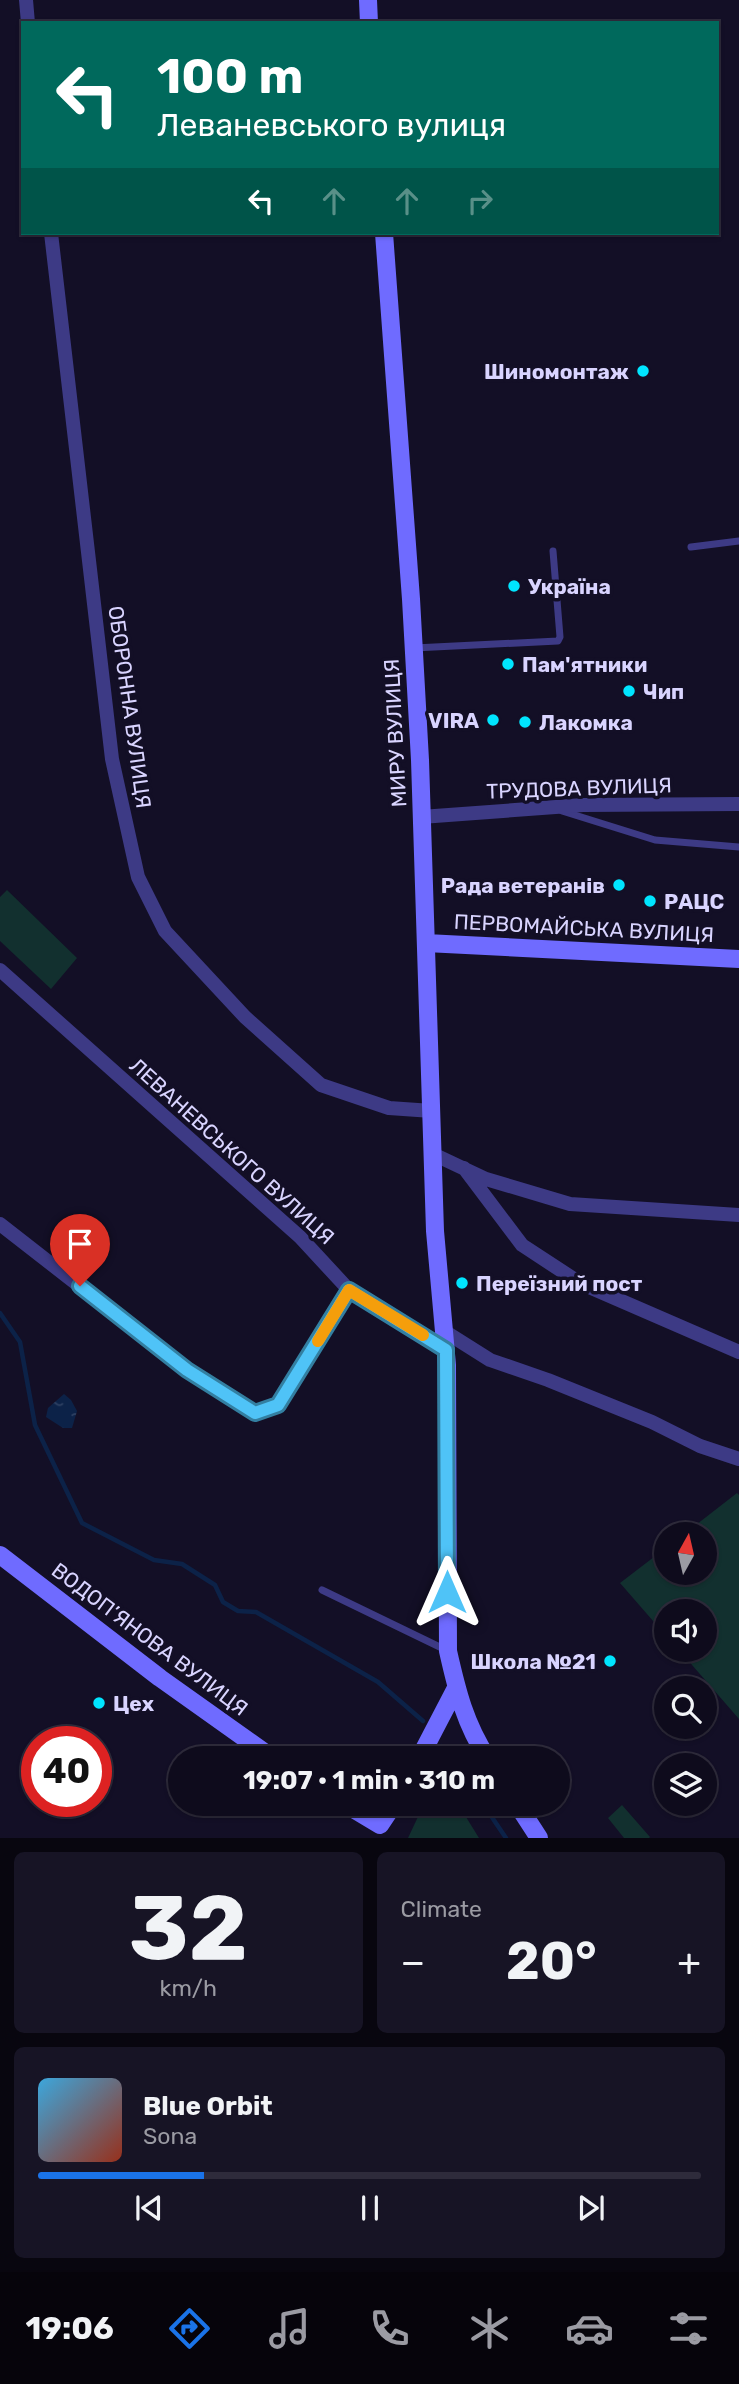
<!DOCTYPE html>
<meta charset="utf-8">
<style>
body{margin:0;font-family:Rubik,sans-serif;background:#171425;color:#f1f3f6;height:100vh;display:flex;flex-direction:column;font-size:26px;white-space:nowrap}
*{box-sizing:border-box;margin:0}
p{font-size:23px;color:#9b9ba3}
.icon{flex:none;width:38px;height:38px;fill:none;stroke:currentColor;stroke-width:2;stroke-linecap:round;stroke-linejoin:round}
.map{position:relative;height:1838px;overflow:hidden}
.drawer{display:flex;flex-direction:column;gap:14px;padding:14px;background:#08060f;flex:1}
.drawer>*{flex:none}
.hud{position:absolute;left:21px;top:21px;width:698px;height:214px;border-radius:0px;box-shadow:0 2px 5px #0004,0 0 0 2px #2e2b3b;background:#00695c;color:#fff;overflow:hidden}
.needle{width:46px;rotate:8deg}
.controls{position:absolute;left:654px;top:1522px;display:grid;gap:14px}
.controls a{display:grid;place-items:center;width:63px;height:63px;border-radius:50%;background:#0e0b1c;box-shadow:0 2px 5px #0004,0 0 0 2px #2e2b3b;font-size:35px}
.speed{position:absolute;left:21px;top:1726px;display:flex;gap:14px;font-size:35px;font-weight:700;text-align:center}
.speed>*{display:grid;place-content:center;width:91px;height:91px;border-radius:50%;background:#0e0b1c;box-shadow:0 2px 5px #0004,0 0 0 2px #2e2b3b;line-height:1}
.speed .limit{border:10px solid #d22;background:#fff;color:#111}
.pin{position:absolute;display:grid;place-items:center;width:60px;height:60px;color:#fff;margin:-72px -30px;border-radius:50% 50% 50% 0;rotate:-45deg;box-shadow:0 0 7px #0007}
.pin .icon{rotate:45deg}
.me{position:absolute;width:77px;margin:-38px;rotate:0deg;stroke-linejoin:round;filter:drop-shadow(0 0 5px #0008)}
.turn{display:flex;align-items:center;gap:24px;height:147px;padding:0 21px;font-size:32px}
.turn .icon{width:91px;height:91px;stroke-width:2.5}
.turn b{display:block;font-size:49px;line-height:60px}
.lanes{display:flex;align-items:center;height:66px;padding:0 21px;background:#0003;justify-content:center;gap:35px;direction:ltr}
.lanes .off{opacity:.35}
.big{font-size:52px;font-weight:700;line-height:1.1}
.drawer .widget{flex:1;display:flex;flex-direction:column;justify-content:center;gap:10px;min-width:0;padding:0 24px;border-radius:10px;background:#171425}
.drawer .dial{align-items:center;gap:0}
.dial b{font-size:91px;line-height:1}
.song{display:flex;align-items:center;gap:21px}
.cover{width:84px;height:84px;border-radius:10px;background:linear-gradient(135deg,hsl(200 70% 55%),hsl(10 70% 35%))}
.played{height:7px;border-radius:4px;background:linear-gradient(90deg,#1a73e8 25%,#2e2b3b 25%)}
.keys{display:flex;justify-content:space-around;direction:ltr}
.heat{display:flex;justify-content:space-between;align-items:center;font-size:38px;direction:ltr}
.drawer .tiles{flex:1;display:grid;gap:14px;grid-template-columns:1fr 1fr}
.widget:last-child{grid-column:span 2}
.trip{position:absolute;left:168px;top:1746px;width:402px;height:70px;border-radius:35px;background:#0e0b1c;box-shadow:0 2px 5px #0004,0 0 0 2px #2e2b3b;font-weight:700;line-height:70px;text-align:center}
.dock{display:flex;height:112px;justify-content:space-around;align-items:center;background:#06040b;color:#9b9ba3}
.dock .icon{width:49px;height:49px}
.dock .active{color:#1a73e8}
.dock b{font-size:32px;color:#f1f3f6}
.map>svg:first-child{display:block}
.green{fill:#12302f}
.water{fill:url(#water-ripples)}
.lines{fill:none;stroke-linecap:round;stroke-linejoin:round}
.stream{stroke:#0c2248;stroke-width:4.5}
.lane{stroke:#3d3a85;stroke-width:7}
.street{stroke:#3d3a85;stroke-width:14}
.secondary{stroke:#6f6bff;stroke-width:18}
.route-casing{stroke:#337fa1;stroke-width:18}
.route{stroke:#4fc3f7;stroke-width:12}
.slow{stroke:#f59e0b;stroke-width:12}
.poi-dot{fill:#00e5ff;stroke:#130f26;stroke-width:2.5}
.labels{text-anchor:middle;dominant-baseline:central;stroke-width:7;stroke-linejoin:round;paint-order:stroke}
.poi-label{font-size:21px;font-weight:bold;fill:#d9d4ff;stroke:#130f26;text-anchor:start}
.street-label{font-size:21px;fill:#d9d4ff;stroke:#130f26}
</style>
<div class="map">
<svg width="739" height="1838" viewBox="0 0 739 1838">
<defs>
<pattern id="water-ripples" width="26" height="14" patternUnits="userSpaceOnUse" patternTransform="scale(1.75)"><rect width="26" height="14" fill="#0c2248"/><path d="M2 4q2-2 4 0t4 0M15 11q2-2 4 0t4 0" fill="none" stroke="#2f4163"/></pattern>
</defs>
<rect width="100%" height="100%" fill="#130f26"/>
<path class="green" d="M 7,890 L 77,958 L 51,989 L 0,941 L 0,897 Z
M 737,1493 L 739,1495 L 739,1719 L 679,1650 L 705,1650 L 705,1612 L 667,1612 L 667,1637 L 620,1583 L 667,1547 L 667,1573 L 705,1573 L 705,1535 L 683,1535 Z
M 424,1804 L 458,1804 L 479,1838 L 408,1838 Z
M 622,1805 L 650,1837 L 649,1838 L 624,1838 L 608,1818 Z"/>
<path class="water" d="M 64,1394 L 71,1400 L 77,1411 L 72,1428 L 63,1428 L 46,1417 L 48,1408 Z"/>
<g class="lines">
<path class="stream" d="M 0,1313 L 20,1342 L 35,1425 L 82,1523 L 154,1560 L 182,1564 L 215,1585 L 223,1602 L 238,1611 L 256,1612 L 378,1682 L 423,1721
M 441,1746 L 450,1759
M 483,1804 L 506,1838"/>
<path class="lane" d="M 691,547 L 739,541
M 414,648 L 558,641 L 560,637 L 553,551
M 562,811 L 655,840 L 739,847
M 322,1590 L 448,1651"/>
<path class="street" d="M 26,0 L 28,23
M 51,233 L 112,759 L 138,877 L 165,931 L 245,1017 L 321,1085 L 389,1108 L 432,1111
M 421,817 L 583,805 L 739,804
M 0,970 L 300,1237 L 349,1290 L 446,1350
M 433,1154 L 486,1179 L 570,1204 L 739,1215
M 464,1168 L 522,1245 L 580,1283 L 739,1352
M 0,1224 L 187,1370 L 255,1413 L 278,1405 L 349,1290
M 444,1331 L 490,1360 L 548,1380 L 652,1422 L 700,1446 L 739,1459"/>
<path class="secondary" d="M 368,0 L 369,23
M 384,233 L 411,599 L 420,760 L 435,1231 L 447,1365 L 448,1651 C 457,1691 465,1724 488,1759
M 426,943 L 739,959
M 0,1555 L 160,1678 L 274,1759
M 419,1759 L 456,1688
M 345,1804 L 380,1825 L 394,1804
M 517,1804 L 539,1838"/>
</g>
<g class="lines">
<g class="route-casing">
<path id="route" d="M 80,1286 L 187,1370 L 255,1413 L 278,1405 L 349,1290 L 446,1350 L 447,1592"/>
</g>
<use href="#route" class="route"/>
<path class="slow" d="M 318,1341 L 349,1290 L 423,1335"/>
</g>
<g class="poi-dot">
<circle cx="643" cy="371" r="7"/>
<circle cx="514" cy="586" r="7"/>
<circle cx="508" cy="664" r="7"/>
<circle cx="629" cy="691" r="7"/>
<circle cx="493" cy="720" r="7"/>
<circle cx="525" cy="722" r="7"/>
<circle cx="619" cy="885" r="7"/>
<circle cx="650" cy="901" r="7"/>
<circle cx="462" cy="1283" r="7"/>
<circle cx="610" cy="1661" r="7"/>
<circle cx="99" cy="1703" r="7"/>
</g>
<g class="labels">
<g class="poi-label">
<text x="629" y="371" text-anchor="end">Шиномонтаж</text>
<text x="528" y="586">Україна</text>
<text x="522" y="664">Пам'ятники</text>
<text x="643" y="691">Чип</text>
<text x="479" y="720" text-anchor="end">VIRA</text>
<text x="539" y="722">Лакомка</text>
<text x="605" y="885" text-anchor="end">Рада ветеранів</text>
<text x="664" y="901">РАЦС</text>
<text x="476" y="1283">Переїзний пост</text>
<text x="596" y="1661" text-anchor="end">Школа №21</text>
<text x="113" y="1703">Цех</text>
</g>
<g class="street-label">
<text transform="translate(130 707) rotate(82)">ОБОРОННА ВУЛИЦЯ</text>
<text transform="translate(395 733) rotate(-93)">МИРУ ВУЛИЦЯ</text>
<text transform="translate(579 788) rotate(-2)">ТРУДОВА ВУЛИЦЯ</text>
<text transform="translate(584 928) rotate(3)">ПЕРВОМАЙСЬКА ВУЛИЦЯ</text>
<text transform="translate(232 1151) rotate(42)">ЛЕВАНЕВСЬКОГО ВУЛИЦЯ</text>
<text transform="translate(150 1639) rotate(37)">ВОДОП’ЯНОВА ВУЛИЦЯ</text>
</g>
</g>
</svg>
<div class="controls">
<a><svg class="needle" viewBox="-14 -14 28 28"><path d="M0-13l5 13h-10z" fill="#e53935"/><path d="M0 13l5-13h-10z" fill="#9b9ba3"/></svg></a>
<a><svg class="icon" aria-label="sound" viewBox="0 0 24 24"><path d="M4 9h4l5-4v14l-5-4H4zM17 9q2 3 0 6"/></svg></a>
<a><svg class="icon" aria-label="search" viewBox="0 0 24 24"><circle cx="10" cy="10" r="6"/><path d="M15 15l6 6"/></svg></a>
<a><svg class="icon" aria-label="layers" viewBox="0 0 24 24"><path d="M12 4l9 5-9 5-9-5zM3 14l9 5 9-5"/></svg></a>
</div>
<div class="speed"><div class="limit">40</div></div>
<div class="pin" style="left:80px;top:1286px;background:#d93025"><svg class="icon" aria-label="arrive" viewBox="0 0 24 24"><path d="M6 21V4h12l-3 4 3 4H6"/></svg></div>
<svg class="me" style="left:447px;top:1592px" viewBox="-20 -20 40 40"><path d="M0-17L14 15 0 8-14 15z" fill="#4fc3f7" stroke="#fff" stroke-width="4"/></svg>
<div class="trip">19:07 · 1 min · 310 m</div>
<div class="hud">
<div class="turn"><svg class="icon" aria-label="left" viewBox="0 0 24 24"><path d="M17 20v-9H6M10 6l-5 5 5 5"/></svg><div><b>100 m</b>Леваневського вулиця</div></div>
<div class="lanes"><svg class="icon" aria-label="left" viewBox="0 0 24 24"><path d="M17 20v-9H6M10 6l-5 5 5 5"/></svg><svg class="icon off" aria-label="ahead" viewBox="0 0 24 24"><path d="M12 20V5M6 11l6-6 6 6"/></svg><svg class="icon off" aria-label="ahead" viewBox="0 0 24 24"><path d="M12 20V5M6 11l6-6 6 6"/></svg><svg class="icon off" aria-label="right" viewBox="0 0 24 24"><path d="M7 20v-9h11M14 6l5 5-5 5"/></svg></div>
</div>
</div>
<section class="drawer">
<div class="tiles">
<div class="widget dial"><b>32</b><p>km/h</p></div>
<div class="widget"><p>Climate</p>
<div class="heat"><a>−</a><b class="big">20°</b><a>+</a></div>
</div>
<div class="widget">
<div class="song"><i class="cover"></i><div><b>Blue Orbit</b><p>Sona</p></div></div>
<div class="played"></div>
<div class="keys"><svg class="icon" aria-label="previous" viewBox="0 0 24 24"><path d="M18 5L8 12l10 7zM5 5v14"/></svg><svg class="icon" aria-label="pause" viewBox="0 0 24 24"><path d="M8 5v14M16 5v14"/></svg><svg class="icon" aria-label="next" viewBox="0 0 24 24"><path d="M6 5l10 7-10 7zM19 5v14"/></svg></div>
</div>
</div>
</section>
<nav class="dock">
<b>19:06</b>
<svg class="icon active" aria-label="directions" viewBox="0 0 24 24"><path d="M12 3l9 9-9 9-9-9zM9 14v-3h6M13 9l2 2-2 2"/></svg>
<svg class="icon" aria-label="music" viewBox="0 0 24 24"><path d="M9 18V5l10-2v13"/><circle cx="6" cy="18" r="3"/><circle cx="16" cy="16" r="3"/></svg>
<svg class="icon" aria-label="phone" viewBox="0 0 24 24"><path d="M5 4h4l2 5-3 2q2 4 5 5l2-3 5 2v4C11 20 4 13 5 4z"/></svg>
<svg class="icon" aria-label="climate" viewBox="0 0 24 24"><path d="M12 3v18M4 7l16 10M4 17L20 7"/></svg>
<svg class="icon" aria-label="car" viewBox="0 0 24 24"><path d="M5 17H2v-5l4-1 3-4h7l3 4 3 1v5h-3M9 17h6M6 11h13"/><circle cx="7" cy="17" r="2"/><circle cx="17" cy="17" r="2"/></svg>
<svg class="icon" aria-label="filters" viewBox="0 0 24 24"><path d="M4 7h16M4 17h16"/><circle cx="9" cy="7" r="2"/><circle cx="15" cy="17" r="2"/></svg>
</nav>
